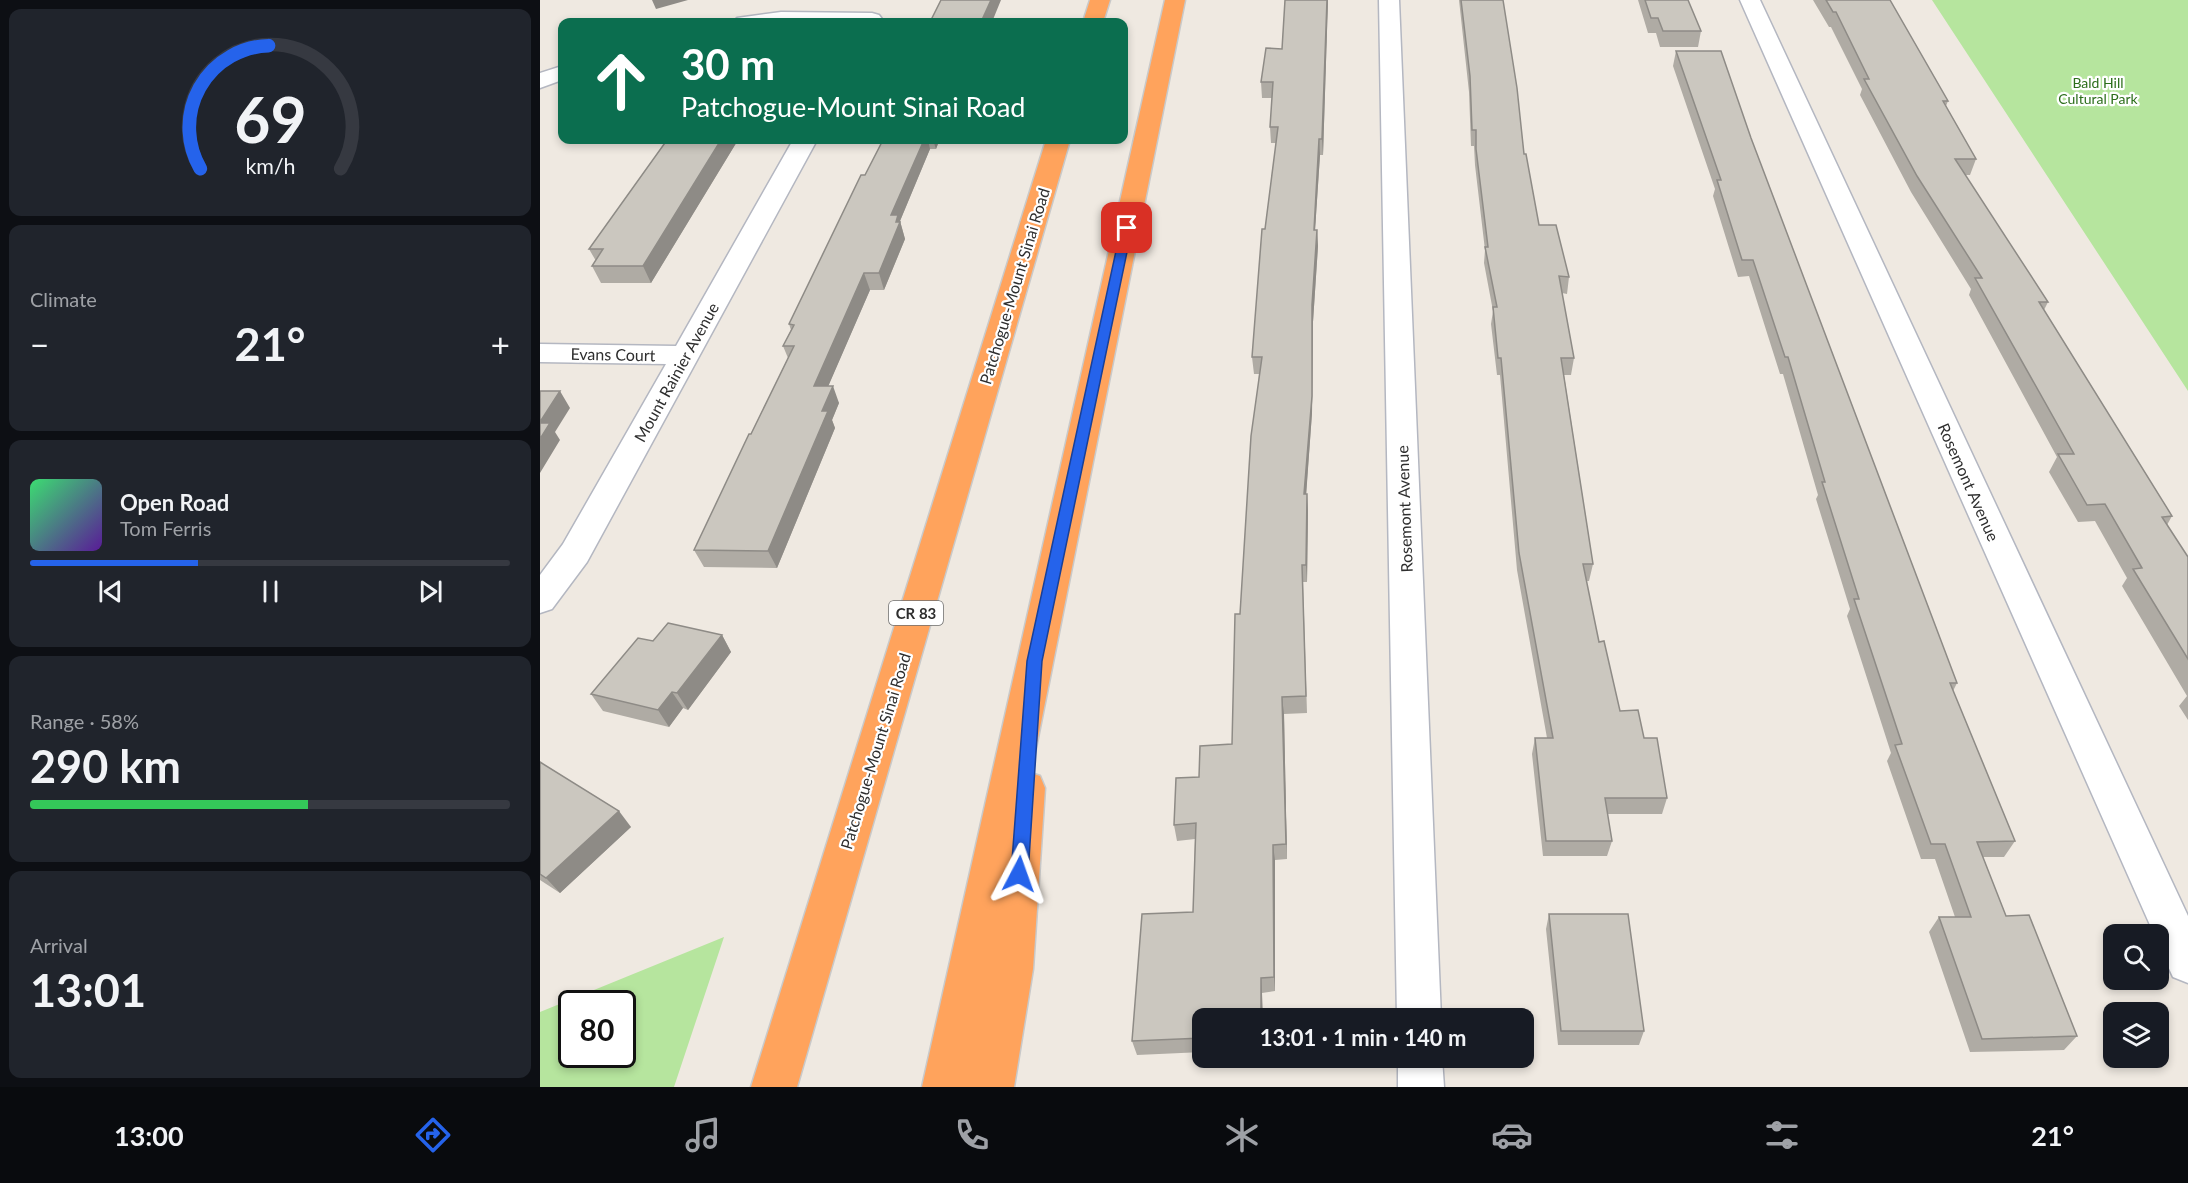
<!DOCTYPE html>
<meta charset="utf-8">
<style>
body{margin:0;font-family:Lato,sans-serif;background:#20242c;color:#f1f3f6;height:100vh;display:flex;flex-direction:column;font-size:22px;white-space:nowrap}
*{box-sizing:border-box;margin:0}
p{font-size:20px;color:#9ea1a6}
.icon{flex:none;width:33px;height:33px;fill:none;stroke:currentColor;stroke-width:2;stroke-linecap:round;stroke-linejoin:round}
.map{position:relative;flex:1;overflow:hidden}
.panel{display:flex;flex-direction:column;gap:9px;padding:9px;background:#0d0f14;width:540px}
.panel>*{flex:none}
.banner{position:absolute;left:18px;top:18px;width:570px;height:126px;border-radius:12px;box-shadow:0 3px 9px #0003;background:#0b6e4f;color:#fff;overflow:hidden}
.fabs{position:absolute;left:1563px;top:924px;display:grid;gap:12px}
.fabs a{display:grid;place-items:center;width:66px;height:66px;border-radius:12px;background:#171b24;box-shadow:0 3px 9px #0003;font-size:30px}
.speed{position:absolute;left:18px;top:990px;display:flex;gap:12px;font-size:30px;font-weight:700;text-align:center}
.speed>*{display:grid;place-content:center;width:78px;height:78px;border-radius:50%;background:#171b24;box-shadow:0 3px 9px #0003;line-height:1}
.speed .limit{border:3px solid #111;border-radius:9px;background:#fff;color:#111}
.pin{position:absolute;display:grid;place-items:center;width:51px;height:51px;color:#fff;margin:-26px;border-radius:12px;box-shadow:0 3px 9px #0006}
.me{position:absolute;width:66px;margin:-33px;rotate:4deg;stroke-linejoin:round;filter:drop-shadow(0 0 4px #0008)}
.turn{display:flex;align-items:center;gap:21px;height:126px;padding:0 24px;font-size:27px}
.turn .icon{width:78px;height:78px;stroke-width:2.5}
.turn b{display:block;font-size:42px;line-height:51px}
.big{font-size:45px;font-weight:700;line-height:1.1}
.panel .widget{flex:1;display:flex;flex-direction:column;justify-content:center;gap:9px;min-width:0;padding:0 21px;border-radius:12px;background:#20242c}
.panel .dial{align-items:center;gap:0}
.dial svg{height:156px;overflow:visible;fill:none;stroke:#363941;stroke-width:7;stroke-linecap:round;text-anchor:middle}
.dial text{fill:#f1f3f6;stroke:none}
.song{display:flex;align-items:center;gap:18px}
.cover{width:72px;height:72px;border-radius:9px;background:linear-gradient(135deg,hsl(140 70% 55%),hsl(270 70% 35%))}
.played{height:6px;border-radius:3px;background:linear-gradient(90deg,#2563eb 35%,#363941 35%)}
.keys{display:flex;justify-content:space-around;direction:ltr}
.heat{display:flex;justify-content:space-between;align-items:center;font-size:33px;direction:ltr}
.charge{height:9px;border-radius:4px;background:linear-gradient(90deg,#34c759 58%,#363941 0)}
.trip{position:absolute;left:652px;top:1008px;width:342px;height:60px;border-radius:12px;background:#171b24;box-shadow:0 3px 9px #0003;font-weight:700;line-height:60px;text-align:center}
.dock{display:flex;height:96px;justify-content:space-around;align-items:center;background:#090b0e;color:#9ea1a6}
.dock .icon{width:42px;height:42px}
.dock .on{color:#2563eb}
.dock b{font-size:27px;color:#f1f3f6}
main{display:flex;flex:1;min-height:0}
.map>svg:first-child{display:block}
.green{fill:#b6e59e;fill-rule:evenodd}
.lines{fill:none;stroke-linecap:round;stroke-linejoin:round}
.street-casing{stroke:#b4b7c1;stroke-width:3}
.highway-casing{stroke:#c9c9c9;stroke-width:3}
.street{fill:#fff;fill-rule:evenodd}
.highway{fill:#ffa35c;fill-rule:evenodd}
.wall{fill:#afaba4}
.shaded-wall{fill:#8e8b86}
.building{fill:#cbc7bf;stroke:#8e8b86;stroke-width:1.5}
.route{fill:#2563eb;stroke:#184099;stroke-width:1.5}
.labels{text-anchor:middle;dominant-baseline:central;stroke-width:4.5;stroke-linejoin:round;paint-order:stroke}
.far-park-label{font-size:14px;fill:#2c6e1b;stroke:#fff}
.shield{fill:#fff;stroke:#6d6d6d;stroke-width:1.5}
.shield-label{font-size:15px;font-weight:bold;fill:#2e2e2e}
.street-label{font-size:16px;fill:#2e2e2e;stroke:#fff}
</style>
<main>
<section class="panel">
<div class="widget dial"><svg viewBox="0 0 100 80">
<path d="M14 69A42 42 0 1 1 86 69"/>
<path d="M14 69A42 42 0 0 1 49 6" stroke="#2563eb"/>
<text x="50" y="56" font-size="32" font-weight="700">69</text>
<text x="50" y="72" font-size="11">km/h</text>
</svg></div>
<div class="widget"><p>Climate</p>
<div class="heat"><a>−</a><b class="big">21°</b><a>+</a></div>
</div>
<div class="widget">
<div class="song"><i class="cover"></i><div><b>Open Road</b><p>Tom Ferris</p></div></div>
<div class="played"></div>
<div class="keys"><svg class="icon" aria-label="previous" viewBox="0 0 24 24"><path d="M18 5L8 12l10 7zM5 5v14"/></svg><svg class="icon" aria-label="pause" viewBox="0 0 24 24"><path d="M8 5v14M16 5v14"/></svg><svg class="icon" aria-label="next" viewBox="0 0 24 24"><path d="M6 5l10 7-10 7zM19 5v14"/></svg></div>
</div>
<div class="widget"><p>Range · 58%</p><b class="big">290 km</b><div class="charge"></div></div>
<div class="widget"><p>Arrival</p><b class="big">13:01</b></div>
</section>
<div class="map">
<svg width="1648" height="1087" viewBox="0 0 1648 1087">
<rect width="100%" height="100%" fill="#efe9e1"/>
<path class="green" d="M 1392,0 L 1648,0 L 1648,391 Z
M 184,937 L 134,1087 L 0,1087 L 0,1012 ZM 32,1004 L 82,1004 L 82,1054 L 32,1054 Z"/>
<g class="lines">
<g class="street-casing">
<path id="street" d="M 839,0 L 859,0 L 901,1018 L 857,1018 Z
M 1200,0 L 1220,0 L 1648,916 L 1648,983 L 1633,977 L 1618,945 L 1618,934 L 1614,934 Z
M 241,12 L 332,13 L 339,15 L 342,19 L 340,22 L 194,22 L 197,18 Z
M 22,66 L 22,80 L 0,88 L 0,73 Z
M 253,140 L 277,140 L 47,562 L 12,609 L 0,613 L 0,575 L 23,544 L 126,364 L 0,362 L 0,344 L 136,346 Z
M 858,1058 L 902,1058 L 904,1087 L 858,1087 Z"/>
</g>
<g class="highway-casing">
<path id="highway" d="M 550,0 L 570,0 L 563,22 L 543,22 Z
M 625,0 L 645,0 L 491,773 L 500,776 L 505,788 L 493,969 L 474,1087 L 428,1087 L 435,1053 L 428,1087 L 382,1087 Z
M 506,140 L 530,140 L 257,1087 L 211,1087 Z"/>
</g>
<use href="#street" class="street"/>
<use href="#highway" class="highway"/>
</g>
<path class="wall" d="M 745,0 L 788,0 L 783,155 L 780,155 L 775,230 L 777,230 L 778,246 L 773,322 L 772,413 L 766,494 L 767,494 L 768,511 L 767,582 L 763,582 L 767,713 L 744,714 L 747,859 L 735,860 L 735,991 L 722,993 L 663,1018 L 663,1052 L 597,1055 L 592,1041 L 653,912 L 655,839 L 637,841 L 634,825 L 659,777 L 692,744 L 700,614 L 719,374 L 714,374 L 712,357 L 725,229 L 736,143 L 731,143 L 730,127 L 732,98 L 722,98 L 721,82 L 742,49 Z
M 919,0 L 963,0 L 984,154 L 999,225 L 1029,277 L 1027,294 L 1022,293 L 1034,358 L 1031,375 L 1024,375 L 1053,564 L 1049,581 L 1046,581 L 1059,642 L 1080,711 L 1104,738 L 1127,798 L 1122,814 L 1067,814 L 1072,841 L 1067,856 L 1003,856 L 992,754 L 995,738 L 1007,738 L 977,570 L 960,375 L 957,375 L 951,324 L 953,311 L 944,263 L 945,250 L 935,165 L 934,146 L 931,146 L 929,92 Z
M 1098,0 L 1148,0 L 1161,31 L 1158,47 L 1120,47 L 1116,33 L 1108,33 Z
M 1273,0 L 1350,0 L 1408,101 L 1406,106 L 1436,159 L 1430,175 L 1425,175 L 1508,302 L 1504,310 L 1632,516 L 1627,525 L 1648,557 L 1648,720 L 1639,706 L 1647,696 L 1582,586 L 1587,578 L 1555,521 L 1538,522 L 1509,472 L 1517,457 L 1429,295 L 1431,289 L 1371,192 L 1320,95 L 1322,89 L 1291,27 L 1289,27 Z
M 1136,51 L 1211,138 L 1417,683 L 1413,691 L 1475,841 L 1464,857 L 1443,857 L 1466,916 L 1537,1036 L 1524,1050 L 1430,1052 L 1389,932 L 1399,917 L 1415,917 L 1395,859 L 1381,859 L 1347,761 L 1351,753 L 1307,616 L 1310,609 L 1276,499 L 1278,495 L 1243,374 L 1240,374 L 1209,276 L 1198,277 L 1173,196 L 1175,189 L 1133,66 Z
M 127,140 L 198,140 L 111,283 L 61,283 L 52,266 L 56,261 L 49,249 Z
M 343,140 L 403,140 L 403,141 L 399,141 L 396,149 L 390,149 L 360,221 L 365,239 L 344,290 L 330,290 L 288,386 L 299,403 L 292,420 L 295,428 L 237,568 L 164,567 L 154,550 L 248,358 L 243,346 L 251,330 L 249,324 Z
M 182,635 L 191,652 L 148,710 L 143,708 L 129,727 L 63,711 L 51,694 L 113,641 Z
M 0,762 L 91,827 L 20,893 L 0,880 Z
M 1009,914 L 1104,1031 L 1099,1045 L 1018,1045 L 1006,929 Z"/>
<path class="shaded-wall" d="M 112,0 L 148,0 L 116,9 Z
M 451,0 L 461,0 L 452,22 L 441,22 Z
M 787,0 L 788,0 L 783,155 L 782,139 Z
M 779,139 L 780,155 L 774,246 L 774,230 Z
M 181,140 L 198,140 L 111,283 L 103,266 Z
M 384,140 L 388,140 L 390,149 L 360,221 L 365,239 L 344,290 L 339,273 L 351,215 Z
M 393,140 L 399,140 L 399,141 L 396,149 Z
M 777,230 L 778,246 L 773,322 L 772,413 L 765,511 L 764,494 L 772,305 Z
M 324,273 L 330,290 L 281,403 L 274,386 Z
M 293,386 L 299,403 L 292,420 L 295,428 L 237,568 L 228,551 L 282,411 Z
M 20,391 L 30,408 L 15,432 L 20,440 L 0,473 L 0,422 Z
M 767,494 L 768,511 L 767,582 L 766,565 Z
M 182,635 L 191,652 L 148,710 L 137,693 Z
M 132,692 L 143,708 L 129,727 L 118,710 Z
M 742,697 L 744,714 L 747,859 L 746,844 Z
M 79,811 L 91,827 L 20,893 L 6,878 Z
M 733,845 L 735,860 L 735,991 L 734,977 Z
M 721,978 L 722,993 L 723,1018 L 721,1018 Z"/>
<path class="building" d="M 401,0 L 451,0 L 441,22 L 390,22 Z
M 745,0 L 787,0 L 782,139 L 779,139 L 774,230 L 777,230 L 772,305 L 772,396 L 764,494 L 767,494 L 766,565 L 762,565 L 766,696 L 742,697 L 746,844 L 733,845 L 734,977 L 721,978 L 721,1018 L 663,1018 L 663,1038 L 592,1041 L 602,914 L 653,912 L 656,823 L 634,825 L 636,778 L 659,777 L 660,746 L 692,744 L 695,614 L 700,614 L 711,436 L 722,357 L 712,357 L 722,229 L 725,229 L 738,127 L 730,127 L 733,82 L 721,82 L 726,48 L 742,49 Z
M 921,0 L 963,0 L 977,88 L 984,154 L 986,154 L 999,225 L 1016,225 L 1029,277 L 1019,276 L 1034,358 L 1021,358 L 1053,564 L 1043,564 L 1059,642 L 1064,641 L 1080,711 L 1098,710 L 1104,738 L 1117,738 L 1127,798 L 1065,798 L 1072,841 L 1006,841 L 995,738 L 1013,738 L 979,553 L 961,358 L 958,358 L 953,307 L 957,307 L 945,247 L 948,247 L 936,149 L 936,130 L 932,130 L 930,76 Z
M 1105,0 L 1148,0 L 1161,31 L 1123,31 L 1118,18 L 1111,18 Z
M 1286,0 L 1350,0 L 1408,101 L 1403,101 L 1436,159 L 1415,159 L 1508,302 L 1499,302 L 1632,516 L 1622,517 L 1648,557 L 1648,659 L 1593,569 L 1602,568 L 1565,504 L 1547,505 L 1518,454 L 1534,454 L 1435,278 L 1442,278 L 1377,176 L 1324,79 L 1329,79 L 1296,12 L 1293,12 Z
M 1136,51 L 1181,51 L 1211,138 L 1417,683 L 1410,683 L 1475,841 L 1437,842 L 1466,916 L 1489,915 L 1537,1036 L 1442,1039 L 1399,917 L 1431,917 L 1405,844 L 1391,844 L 1355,745 L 1362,744 L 1314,599 L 1319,599 L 1282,482 L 1285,482 L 1248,357 L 1245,357 L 1213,260 L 1202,260 L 1177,180 L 1181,180 Z
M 127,140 L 181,140 L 103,266 L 52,266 L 63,249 L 49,249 Z
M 343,140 L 384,140 L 351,215 L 358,215 L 356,222 L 360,222 L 339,273 L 324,273 L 274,386 L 293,386 L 282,411 L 288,411 L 228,551 L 154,550 L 209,434 L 211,434 L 254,346 L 243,346 L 254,325 L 249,324 L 321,175 L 325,175 Z
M 0,391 L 20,391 L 0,422 Z
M 0,423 L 10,423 L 0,439 Z
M 128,623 L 182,635 L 137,693 L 132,692 L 118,710 L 51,694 L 98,638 L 113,641 Z
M 0,762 L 79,811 L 6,878 L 0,874 Z
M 1009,914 L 1088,914 L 1104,1031 L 1021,1031 Z"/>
<path class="route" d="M 587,225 L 592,228 L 502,661 L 488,874 L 485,880 L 479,882 L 473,880 L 471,874 L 487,661 L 581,228 Z"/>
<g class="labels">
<g class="far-park-label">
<text x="1558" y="82">Bald Hill<tspan x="1558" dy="16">Cultural Park</tspan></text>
</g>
<rect class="shield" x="349" y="601" width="54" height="24" rx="4.5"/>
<g class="shield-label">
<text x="376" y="613">CR 83</text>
</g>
<g class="street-label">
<text transform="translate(474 286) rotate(-73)">Patchogue-Mount Sinai Road</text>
<text transform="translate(73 354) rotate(1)">Evans Court</text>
<text transform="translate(136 372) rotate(-61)">Mount Rainier Avenue</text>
<text transform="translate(1429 482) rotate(66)">Rosemont Avenue</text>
<text transform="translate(864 509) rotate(-92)">Rosemont Avenue</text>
<text transform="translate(335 751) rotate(-73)">Patchogue-Mount Sinai Road</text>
</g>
</g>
</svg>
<div class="fabs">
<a><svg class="icon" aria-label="search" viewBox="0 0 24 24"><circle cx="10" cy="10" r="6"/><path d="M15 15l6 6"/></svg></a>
<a><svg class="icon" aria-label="layers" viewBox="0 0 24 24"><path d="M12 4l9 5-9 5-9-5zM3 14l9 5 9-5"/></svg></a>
</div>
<div class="speed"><div class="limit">80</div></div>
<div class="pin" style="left:587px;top:228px;background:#d93025"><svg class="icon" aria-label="arrive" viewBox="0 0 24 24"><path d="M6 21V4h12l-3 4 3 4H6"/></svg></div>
<svg class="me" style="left:479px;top:874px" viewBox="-20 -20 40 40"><path d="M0-17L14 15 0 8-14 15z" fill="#2563eb" stroke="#fff" stroke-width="4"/></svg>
<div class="trip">13:01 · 1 min · 140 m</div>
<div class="banner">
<div class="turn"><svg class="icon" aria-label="ahead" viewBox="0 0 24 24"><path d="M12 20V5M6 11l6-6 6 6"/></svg><div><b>30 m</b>Patchogue-Mount Sinai Road</div></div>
</div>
</div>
</main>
<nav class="dock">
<b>13:00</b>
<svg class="icon on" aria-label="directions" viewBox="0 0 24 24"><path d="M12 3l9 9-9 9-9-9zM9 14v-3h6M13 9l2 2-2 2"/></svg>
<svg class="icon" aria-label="music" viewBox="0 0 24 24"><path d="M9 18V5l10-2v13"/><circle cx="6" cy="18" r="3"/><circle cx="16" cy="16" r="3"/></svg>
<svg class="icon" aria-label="phone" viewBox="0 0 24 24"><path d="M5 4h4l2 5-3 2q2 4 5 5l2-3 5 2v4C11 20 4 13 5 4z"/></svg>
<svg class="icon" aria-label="climate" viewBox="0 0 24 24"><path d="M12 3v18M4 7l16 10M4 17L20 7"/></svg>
<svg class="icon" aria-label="car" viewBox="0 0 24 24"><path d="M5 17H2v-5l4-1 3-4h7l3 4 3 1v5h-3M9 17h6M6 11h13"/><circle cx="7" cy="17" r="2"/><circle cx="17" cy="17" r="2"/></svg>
<svg class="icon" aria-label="filters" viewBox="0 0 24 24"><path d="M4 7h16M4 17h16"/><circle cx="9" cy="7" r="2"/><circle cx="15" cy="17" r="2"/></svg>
<b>21°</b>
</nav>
